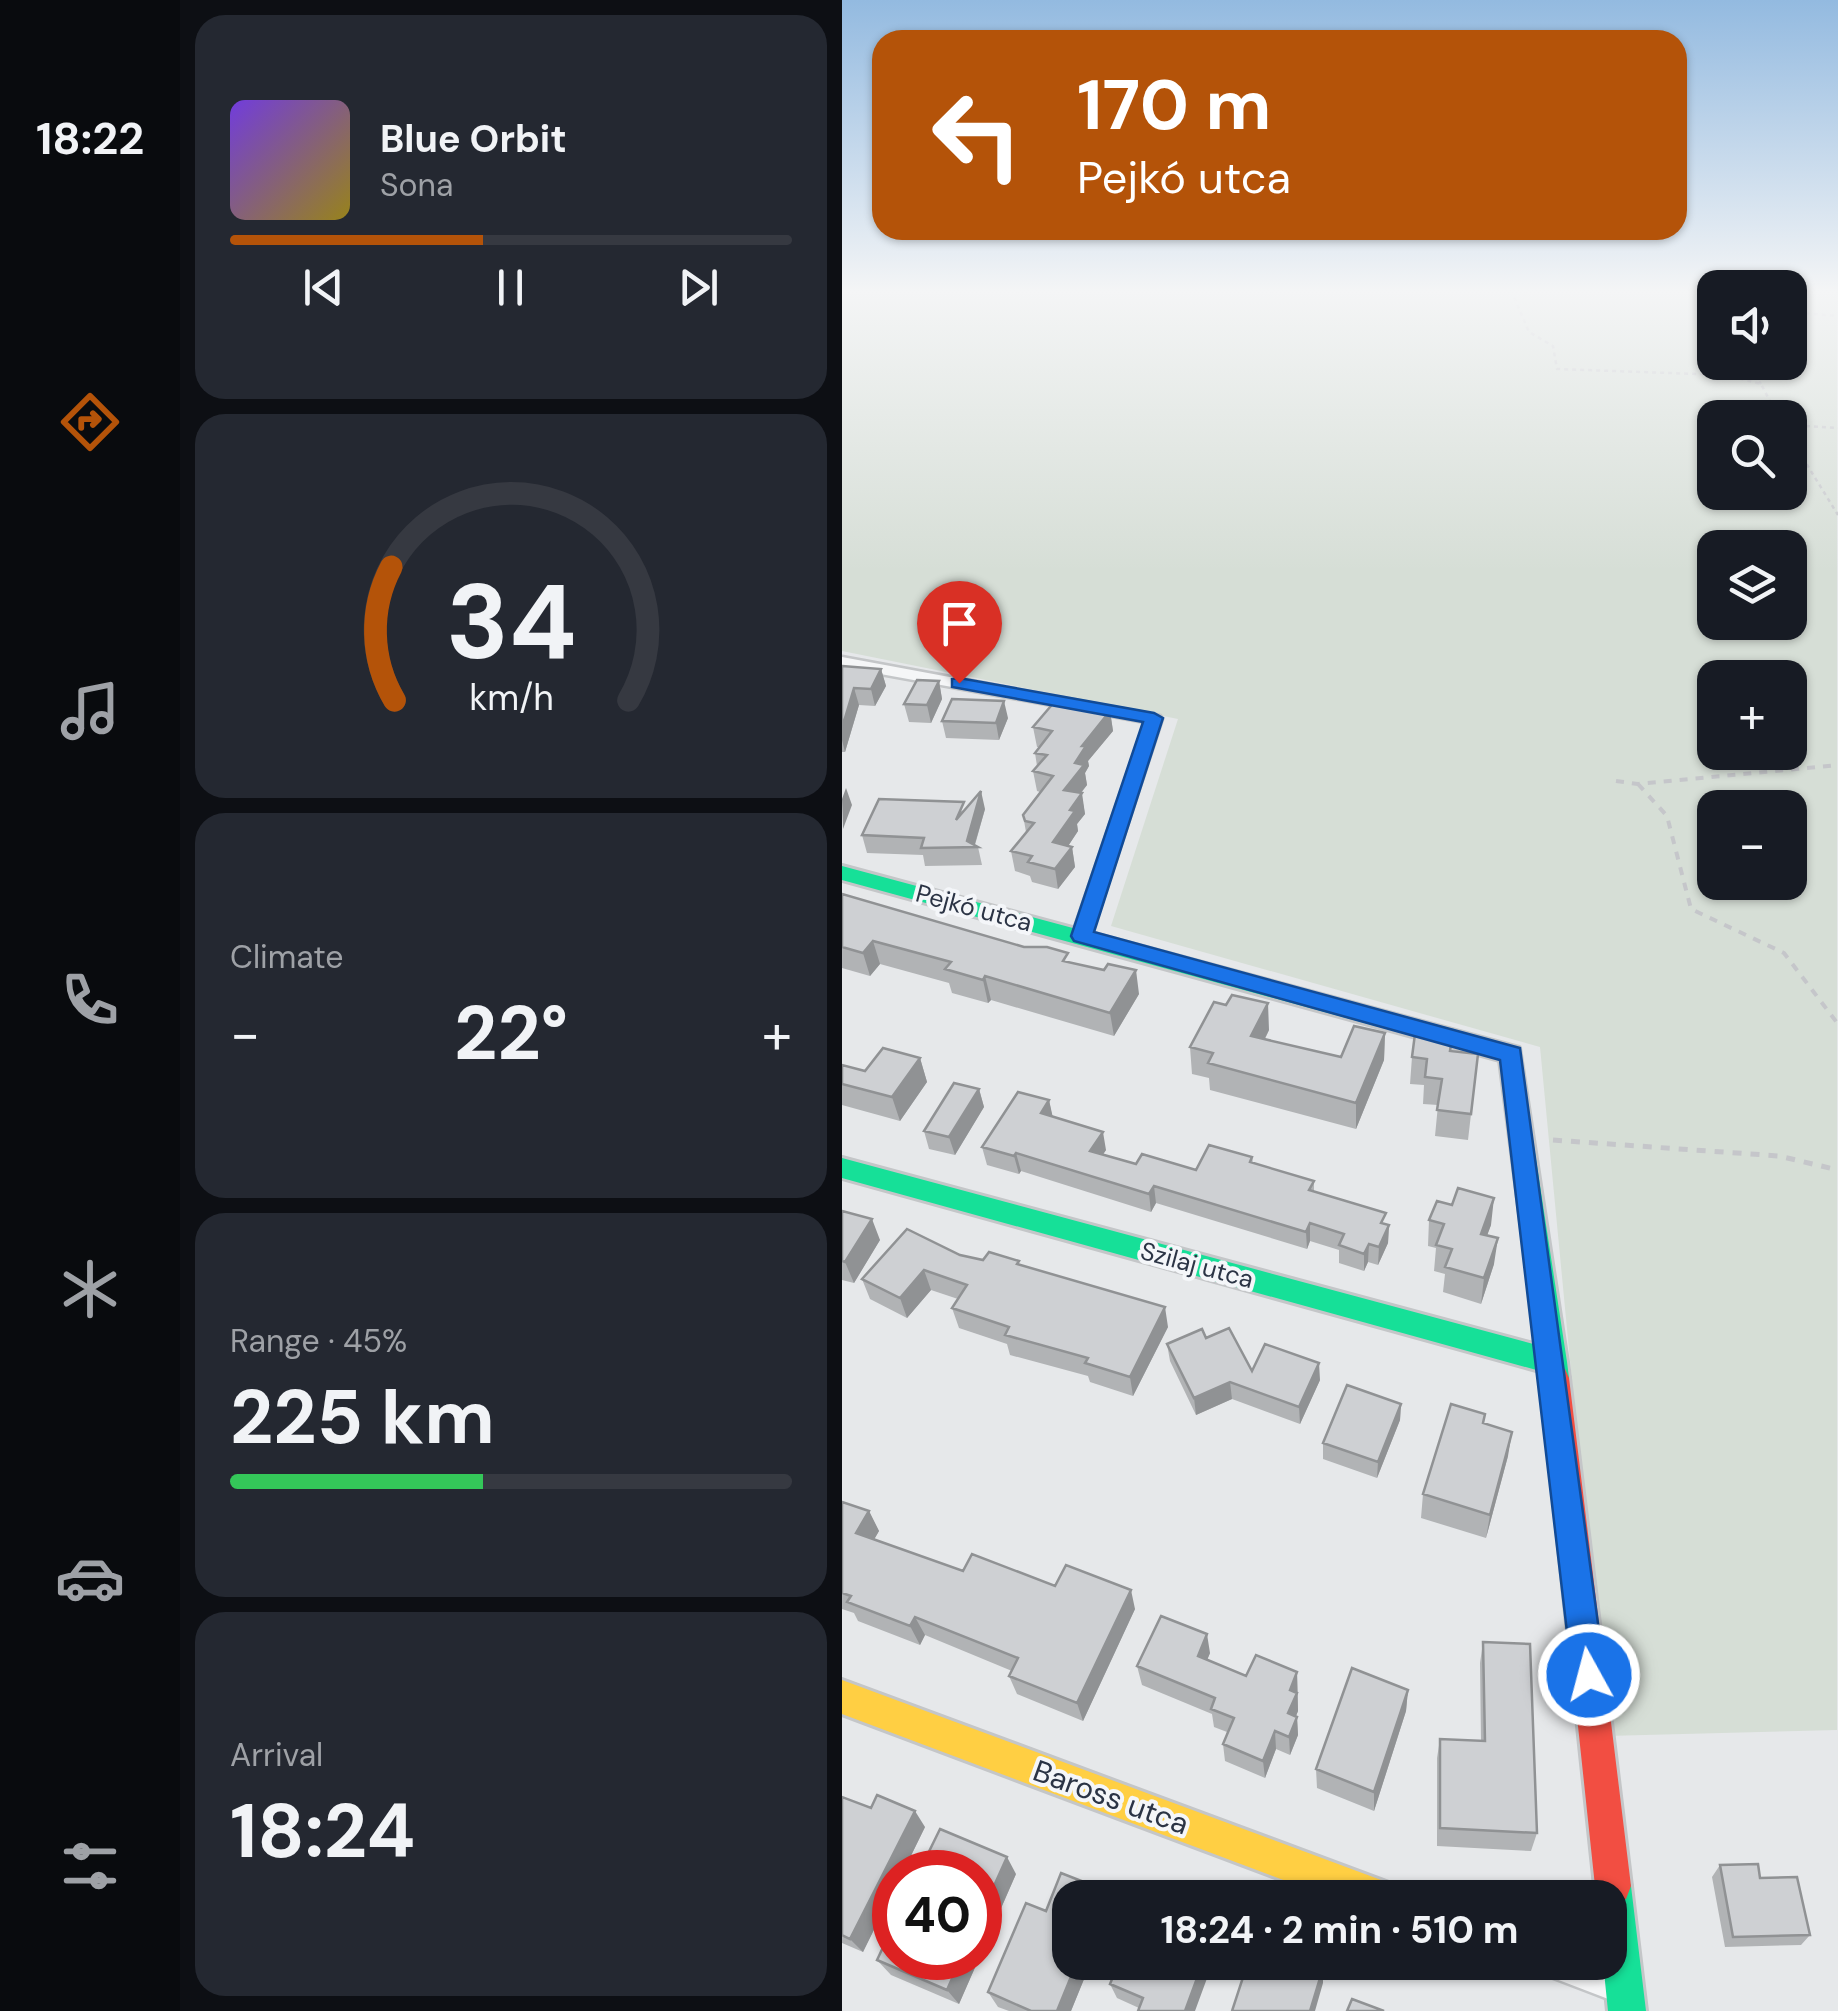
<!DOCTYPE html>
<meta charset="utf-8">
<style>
body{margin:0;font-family:"DM Sans",sans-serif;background:#242831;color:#f1f3f6;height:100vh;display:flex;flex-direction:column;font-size:38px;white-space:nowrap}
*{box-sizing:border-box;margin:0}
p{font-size:32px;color:#9ea1a6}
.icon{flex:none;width:55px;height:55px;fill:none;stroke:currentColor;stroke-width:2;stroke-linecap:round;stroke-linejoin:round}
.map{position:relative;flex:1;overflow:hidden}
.drawer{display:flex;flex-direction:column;gap:15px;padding:15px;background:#0d0f14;width:662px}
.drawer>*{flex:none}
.hud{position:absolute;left:30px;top:30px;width:815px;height:210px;border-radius:30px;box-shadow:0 2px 8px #0004;background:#b45309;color:#fff;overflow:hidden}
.controls{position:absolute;left:855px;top:270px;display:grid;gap:20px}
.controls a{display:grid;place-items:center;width:110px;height:110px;border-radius:20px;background:#171b24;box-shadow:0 2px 8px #0004;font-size:50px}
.speed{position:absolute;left:30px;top:1850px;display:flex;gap:20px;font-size:50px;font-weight:700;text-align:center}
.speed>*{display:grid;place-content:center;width:130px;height:130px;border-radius:50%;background:#171b24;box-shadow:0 2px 8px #0004;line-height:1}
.speed .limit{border:15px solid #d22;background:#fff;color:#111}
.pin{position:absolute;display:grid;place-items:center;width:85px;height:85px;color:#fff;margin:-102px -42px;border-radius:50% 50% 50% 0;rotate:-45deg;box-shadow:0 0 10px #0007}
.pin .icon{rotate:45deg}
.me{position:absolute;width:110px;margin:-55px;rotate:353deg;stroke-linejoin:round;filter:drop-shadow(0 0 8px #0008)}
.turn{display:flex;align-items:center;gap:35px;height:210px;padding:0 40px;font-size:45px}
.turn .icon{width:130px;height:130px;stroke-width:2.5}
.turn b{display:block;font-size:70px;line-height:85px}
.big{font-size:75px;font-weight:700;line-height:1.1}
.drawer .card{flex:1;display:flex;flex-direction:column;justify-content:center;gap:15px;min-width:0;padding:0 35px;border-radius:30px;background:#242831}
.drawer .dial{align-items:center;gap:0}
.dial svg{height:260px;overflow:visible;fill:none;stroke:#363941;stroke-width:7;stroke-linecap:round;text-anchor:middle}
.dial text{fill:#f1f3f6;stroke:none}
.song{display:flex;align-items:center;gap:30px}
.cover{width:120px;height:120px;border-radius:15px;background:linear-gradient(135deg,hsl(260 70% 55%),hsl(50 70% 35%))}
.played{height:10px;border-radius:5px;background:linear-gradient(90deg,#b45309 45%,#363941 45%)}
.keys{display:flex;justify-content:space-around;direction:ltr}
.heat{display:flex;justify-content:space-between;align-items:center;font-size:55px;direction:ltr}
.charge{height:15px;border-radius:8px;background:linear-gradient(90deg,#34c759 45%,#363941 0)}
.trip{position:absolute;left:210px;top:1880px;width:575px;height:100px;border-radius:30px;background:#171b24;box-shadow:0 2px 8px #0004;font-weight:700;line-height:100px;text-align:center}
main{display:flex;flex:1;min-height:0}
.tab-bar{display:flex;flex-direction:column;width:180px;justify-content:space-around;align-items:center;background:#090b0e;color:#9ea1a6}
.tab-bar .icon{width:70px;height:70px}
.tab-bar .current{color:#b45309}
.tab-bar b{font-size:45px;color:#f1f3f6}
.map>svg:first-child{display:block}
.green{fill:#d6ded6;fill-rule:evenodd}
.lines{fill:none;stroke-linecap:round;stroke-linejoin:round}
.street-casing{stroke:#c4c6c8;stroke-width:5}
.fast-casing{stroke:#c4c6c8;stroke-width:6}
.slow-casing{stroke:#c4c6c8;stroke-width:6}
.jam-casing{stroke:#c4c6c8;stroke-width:6}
.path-far2{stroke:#c5c6ca;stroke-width:2.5;stroke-dasharray:4 4;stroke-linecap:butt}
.path-far1{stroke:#c5c6ca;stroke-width:4;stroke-dasharray:8 8;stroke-linecap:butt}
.path{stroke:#c5c6ca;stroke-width:5;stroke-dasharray:9 9;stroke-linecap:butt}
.street{fill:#f5f6f7;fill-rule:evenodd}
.fast{fill:#16e098;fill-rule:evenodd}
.slow{fill:#ffcf43;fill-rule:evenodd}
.jam{fill:#f24e42;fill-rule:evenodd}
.wall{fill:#b1b3b5}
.shaded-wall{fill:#909294}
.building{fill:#ced0d3;stroke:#909294;stroke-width:2.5}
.route{fill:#1a73e8;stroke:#114b97;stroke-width:2.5}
.labels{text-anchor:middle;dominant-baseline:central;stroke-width:8;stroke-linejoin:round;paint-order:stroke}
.street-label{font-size:25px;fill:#2b3445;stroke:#f4f6f9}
.near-street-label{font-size:30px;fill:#2b3445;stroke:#f4f6f9}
</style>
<main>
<nav class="tab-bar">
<b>18:22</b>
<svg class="icon current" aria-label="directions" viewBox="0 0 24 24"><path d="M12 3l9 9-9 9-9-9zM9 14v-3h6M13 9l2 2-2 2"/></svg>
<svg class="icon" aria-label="music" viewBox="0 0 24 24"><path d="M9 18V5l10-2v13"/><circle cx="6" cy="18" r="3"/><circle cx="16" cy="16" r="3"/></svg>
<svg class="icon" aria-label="phone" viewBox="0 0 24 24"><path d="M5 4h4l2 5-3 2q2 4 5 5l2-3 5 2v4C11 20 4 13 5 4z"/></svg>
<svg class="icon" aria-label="climate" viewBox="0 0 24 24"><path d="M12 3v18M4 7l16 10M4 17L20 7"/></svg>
<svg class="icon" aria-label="car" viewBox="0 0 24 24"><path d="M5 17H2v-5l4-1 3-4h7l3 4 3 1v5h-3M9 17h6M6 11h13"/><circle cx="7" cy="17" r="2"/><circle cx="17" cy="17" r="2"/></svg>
<svg class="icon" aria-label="filters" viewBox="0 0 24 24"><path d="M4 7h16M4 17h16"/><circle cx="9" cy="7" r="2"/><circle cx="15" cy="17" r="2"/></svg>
</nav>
<section class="drawer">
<div class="card">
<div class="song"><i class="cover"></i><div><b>Blue Orbit</b><p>Sona</p></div></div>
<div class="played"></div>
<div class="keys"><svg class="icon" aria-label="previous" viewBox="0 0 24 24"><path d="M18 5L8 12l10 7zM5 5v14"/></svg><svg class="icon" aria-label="pause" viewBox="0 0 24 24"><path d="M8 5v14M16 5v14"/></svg><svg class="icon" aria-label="next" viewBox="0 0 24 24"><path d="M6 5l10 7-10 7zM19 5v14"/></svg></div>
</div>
<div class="card dial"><svg viewBox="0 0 100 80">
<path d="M14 69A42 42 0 1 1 86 69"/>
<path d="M14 69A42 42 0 0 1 13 28" stroke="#b45309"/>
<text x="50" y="56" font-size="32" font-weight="700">34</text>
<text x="50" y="72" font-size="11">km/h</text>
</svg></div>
<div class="card"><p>Climate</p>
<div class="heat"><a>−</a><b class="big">22°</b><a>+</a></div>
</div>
<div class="card"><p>Range · 45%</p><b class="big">225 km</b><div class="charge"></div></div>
<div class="card"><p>Arrival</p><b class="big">18:24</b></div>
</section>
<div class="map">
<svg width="996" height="2011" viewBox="0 0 996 2011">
<rect width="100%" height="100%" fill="#e6e8ea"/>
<path class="green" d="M 0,290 L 872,290 L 872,362 L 948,362 L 948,290 L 995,290 L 995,1730 L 764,1736 L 698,1047 L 269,926 L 336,719 L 0,651 ZM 872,418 L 948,418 L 948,492 L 872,492 ZM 872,548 L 948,548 L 948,622 L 872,622 ZM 872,678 L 948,678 L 948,752 L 872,752 ZM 872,808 L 948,808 L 948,882 L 872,882 Z"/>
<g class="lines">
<g class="street-casing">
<path id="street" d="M 0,657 L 318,716 L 320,719 L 247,941 L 240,942 L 230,936 L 303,722 L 0,667 Z
M 697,1962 L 759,1962 L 794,1976 L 799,1988 L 794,2000 L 782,2005 L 701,1974 Z"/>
</g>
<g class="fast-casing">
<path id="fast" d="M 0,866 L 677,1048 L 725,1362 L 727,1378 L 723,1387 L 713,1391 L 703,1387 L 698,1371 L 0,1178 L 0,1158 L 695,1345 L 658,1060 L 0,880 Z
M 771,1868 L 784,1873 L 789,1886 L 804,2011 L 766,2011 L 761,1962 L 768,1962 L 768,1898 L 754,1898 L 753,1886 L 758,1873 Z"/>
</g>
<g class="slow-casing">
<path id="slow" d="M 0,1680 L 539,1880 L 552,1885 L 557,1898 L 489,1898 L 0,1714 Z"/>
</g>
<g class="jam-casing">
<path id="jam" d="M 713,1365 L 723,1369 L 727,1378 L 789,1886 L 784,1899 L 771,1904 L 768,1898 L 758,1898 L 753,1886 L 699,1378 L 703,1369 Z"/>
</g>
<path class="path-far2" d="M 669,290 L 687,332 L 711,346 L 715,369 L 883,375 L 919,384 L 937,418
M 948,312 L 996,316
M 903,362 L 919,384
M 948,425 L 996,428
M 948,437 L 996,515"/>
<path class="path-far1" d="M 774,781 L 796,784 L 996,765
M 796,784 L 825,816 L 849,909 L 942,953 L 996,1024"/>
<path class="path" d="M 711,1140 L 937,1156 L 996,1170"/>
<use href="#street" class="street"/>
<use href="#fast" class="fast"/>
<use href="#slow" class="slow"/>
<use href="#jam" class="jam"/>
</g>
<path class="wall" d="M 0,666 L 39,669 L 44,686 L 33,706 L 17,705 L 3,752 L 0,752 Z
M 97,681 L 100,699 L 89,723 L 67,722 L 62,704 Z
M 268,711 L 271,731 L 246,761 L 247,766 L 243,773 L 245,785 L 239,793 L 243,814 L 235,824 L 236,831 L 226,846 L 230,847 L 233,867 L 216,889 L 190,882 L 188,876 L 173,871 L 169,851 L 184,832 L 181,815 L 198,792 L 195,791 L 191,771 L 195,766 L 193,753 L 198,747 L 195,747 L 191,727 Z
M 166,718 L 157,740 L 104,738 L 100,721 Z
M 143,809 L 133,845 L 136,847 L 140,865 L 83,866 L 81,855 L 25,853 L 20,835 L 123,810 Z
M 0,894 L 228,962 L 297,994 L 272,1036 L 149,1000 L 146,1003 L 110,993 L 107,983 L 38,964 L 28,976 L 0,968 Z
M 427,1030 L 423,1039 L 499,1057 L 543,1033 L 542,1060 L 514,1129 L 368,1090 L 367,1078 L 350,1074 L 348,1047 Z
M 611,1030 L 609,1051 L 636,1054 L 626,1140 L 593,1136 L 596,1105 L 581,1104 L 582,1085 L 568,1084 L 570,1057 Z
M 78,1058 L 85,1082 L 58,1121 L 0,1105 L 0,1065 L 23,1071 Z
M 137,1089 L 142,1107 L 113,1155 L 87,1149 L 82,1131 Z
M 207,1100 L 210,1116 L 264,1150 L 261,1154 L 294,1164 L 354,1170 L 410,1157 L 411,1163 L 472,1181 L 472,1191 L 547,1225 L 546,1243 L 536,1265 L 526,1262 L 522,1271 L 497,1263 L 497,1250 L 468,1241 L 465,1249 L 314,1203 L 309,1212 L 179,1171 L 177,1174 L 145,1165 L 140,1147 Z
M 0,1211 L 38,1240 L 12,1283 L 0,1280 Z
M 587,1220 L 649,1225 L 645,1235 L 652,1264 L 639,1304 L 601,1292 L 603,1274 L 592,1271 L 594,1248 L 586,1246 Z
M 118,1255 L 141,1260 L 178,1265 L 326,1327 L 291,1396 L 248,1382 L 246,1376 L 168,1355 L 165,1344 L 117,1328 L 110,1308 L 116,1299 L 89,1290 L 65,1318 L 28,1299 L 20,1279 Z
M 364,1338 L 410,1371 L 478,1380 L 458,1424 L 390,1399 L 354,1415 L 328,1361 L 325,1344 Z
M 559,1404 L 558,1420 L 535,1478 L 481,1459 L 481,1443 Z
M 642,1423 L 666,1456 L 644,1538 L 579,1518 L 581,1494 Z
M 0,1502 L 27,1511 L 37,1531 L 32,1539 L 121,1571 L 213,1586 L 293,1609 L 241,1721 L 175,1694 L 167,1676 L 170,1671 L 83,1635 L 78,1645 L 16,1621 L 12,1613 L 0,1609 Z
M 641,1642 L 695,1833 L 689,1851 L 595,1846 L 595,1758 L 598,1739 L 639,1741 L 638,1663 Z
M 368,1653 L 365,1660 L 404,1676 L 455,1672 L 456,1711 L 454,1716 L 455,1717 L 456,1735 L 448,1755 L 434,1749 L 423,1778 L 383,1761 L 381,1744 L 385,1732 L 372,1727 L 370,1714 L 300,1685 L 295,1666 Z
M 566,1690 L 564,1711 L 532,1811 L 475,1788 L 474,1769 Z
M 0,1797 L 83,1827 L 61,1872 L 52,1872 L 52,1889 L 21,1952 L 0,1943 Z
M 878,1865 L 918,1878 L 968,1935 L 959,1945 L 883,1947 L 870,1877 Z
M 174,1874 L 117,2004 L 49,1975 L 35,1960 Z
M 242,1882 L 249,1898 L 228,1898 L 228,1962 L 249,1962 L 229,2011 L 167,2011 L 156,2007 L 146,1992 L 204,1911 Z
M 371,1962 L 297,2008 L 275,1998 L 268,1984 Z"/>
<path class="shaded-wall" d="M 39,669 L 44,686 L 33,706 L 29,689 Z
M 97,681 L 100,699 L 89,723 L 85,705 Z
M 12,688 L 17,705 L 3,752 L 0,740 L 0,728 Z
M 162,701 L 166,718 L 157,740 L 154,723 Z
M 268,711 L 271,731 L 246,761 L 247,766 L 243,773 L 245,785 L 225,810 L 222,790 L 240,746 Z
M 4,788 L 10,805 L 1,829 L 0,799 Z
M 139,791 L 143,809 L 132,847 L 125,841 Z
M 240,793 L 243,814 L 235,824 L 236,831 L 215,863 L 211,842 L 228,810 Z
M 230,847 L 233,867 L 216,889 L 213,869 Z
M 31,941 L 38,964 L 28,976 L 21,953 Z
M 294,970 L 297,994 L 272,1036 L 268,1013 Z
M 143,976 L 149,1000 L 146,1003 L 141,980 Z
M 426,1003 L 427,1030 L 411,1062 L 409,1036 Z
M 543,1033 L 542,1060 L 514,1129 L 514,1103 Z
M 78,1058 L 85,1082 L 58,1121 L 50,1097 Z
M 137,1089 L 142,1107 L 113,1155 L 107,1137 Z
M 207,1100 L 211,1118 L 199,1113 Z
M 261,1132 L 264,1150 L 252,1168 L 248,1151 Z
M 174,1153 L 179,1171 L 177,1174 L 172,1156 Z
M 312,1186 L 314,1203 L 309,1212 L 307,1194 Z
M 652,1198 L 649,1225 L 636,1260 L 639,1234 Z
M 30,1219 L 38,1240 L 12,1283 L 3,1262 Z
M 468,1223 L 468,1241 L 465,1249 L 464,1232 Z
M 547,1225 L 546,1243 L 536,1265 L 537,1247 Z
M 656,1238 L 652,1264 L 639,1304 L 642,1278 Z
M 527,1244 L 526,1262 L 522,1271 L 522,1254 Z
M 82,1270 L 89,1290 L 65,1318 L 58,1298 Z
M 323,1307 L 326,1327 L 291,1396 L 288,1377 Z
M 477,1363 L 478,1380 L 458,1424 L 457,1407 Z
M 388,1382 L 390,1399 L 354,1415 L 352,1398 Z
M 559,1404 L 558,1420 L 535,1478 L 536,1462 Z
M 670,1432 L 666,1456 L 644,1538 L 648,1515 Z
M 27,1511 L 37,1531 L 25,1552 L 14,1533 Z
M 289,1590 L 293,1609 L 241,1721 L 235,1703 Z
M 73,1617 L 83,1635 L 78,1645 L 68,1626 Z
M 365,1634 L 368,1653 L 359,1675 L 356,1656 Z
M 455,1672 L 456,1711 L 448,1731 L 446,1713 L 448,1690 Z
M 566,1690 L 564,1711 L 532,1811 L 532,1792 Z
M 455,1717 L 456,1735 L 448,1755 L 447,1737 Z
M 433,1731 L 434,1749 L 423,1778 L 421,1761 Z
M 73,1811 L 83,1827 L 61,1872 L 52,1872 L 52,1889 L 21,1952 L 8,1939 Z
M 165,1857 L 174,1874 L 117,2004 L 105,1990 L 119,1958 L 138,1958 L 138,1917 Z
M 242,1882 L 249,1898 L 236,1898 Z
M 235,1962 L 249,1962 L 229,2011 L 215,2011 Z
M 361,1962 L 371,1962 L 353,2011 L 343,2011 Z
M 481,1968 L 481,1983 L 473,2011 L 468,2011 Z"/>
<path class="building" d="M 0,666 L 39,669 L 29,689 L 12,688 L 0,728 Z
M 75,680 L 97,681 L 85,705 L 62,704 Z
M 110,699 L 162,701 L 154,723 L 100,721 Z
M 214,700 L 268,711 L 240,746 L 244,746 L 233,763 L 242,765 L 222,790 L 240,793 L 228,810 L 233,811 L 211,842 L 230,847 L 213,869 L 186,862 L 190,856 L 169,851 L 192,823 L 183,821 L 181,815 L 211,776 L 191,771 L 205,755 L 193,753 L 210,731 L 191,727 Z
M 139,791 L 125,841 L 136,847 L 79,848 L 82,838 L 20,835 L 37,799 L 122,802 L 114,820 Z
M 0,894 L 182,947 L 205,947 L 226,953 L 221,961 L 262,970 L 266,964 L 294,970 L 268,1013 L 143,976 L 141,980 L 103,969 L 109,962 L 31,941 L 21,953 L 0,947 Z
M 390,995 L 426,1003 L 409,1036 L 499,1057 L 512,1026 L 543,1033 L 514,1103 L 366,1063 L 371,1053 L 348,1047 L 372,1002 L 384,1005 Z
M 574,1026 L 611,1030 L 608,1051 L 636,1054 L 629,1114 L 595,1110 L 600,1079 L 583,1077 L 585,1059 L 570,1057 Z
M 41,1048 L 78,1058 L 50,1097 L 0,1084 L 0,1065 L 23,1071 Z
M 112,1083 L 137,1089 L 107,1137 L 82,1131 Z
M 176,1092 L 207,1100 L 199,1113 L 261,1132 L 248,1151 L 294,1164 L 300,1154 L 354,1170 L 367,1145 L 410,1157 L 408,1162 L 472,1181 L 467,1190 L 544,1213 L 539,1223 L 547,1225 L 537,1247 L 527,1244 L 522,1254 L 497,1245 L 502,1234 L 468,1223 L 464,1232 L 312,1186 L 307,1194 L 174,1153 L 172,1156 L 140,1147 Z
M 616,1188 L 652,1198 L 639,1234 L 656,1238 L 642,1278 L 603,1267 L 610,1249 L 594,1245 L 602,1224 L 587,1220 L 595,1201 L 610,1205 Z
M 0,1211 L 30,1219 L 3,1262 L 0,1261 Z
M 65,1229 L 118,1255 L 141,1260 L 147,1252 L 177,1261 L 175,1264 L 323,1307 L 288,1377 L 243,1363 L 246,1358 L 163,1335 L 167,1327 L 110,1308 L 125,1285 L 82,1270 L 58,1298 L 20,1279 Z
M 387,1328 L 410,1371 L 423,1344 L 477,1363 L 457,1407 L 388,1382 L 352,1398 L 325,1344 L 360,1329 L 364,1338 Z
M 505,1385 L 559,1404 L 536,1462 L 481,1443 Z
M 609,1404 L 643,1414 L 641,1423 L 670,1432 L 648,1515 L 581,1494 Z
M 0,1502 L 27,1511 L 14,1533 L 121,1571 L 130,1554 L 213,1586 L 224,1565 L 289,1590 L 235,1703 L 167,1676 L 176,1658 L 73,1617 L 68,1626 L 5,1602 L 9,1596 L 0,1593 Z
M 319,1616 L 365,1634 L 356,1656 L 404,1676 L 414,1655 L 455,1672 L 448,1690 L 455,1693 L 446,1713 L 455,1717 L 447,1737 L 433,1731 L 421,1761 L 381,1744 L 392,1718 L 369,1709 L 373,1698 L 295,1666 Z
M 641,1642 L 688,1644 L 695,1833 L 598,1828 L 598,1739 L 643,1741 Z
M 510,1668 L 566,1690 L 532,1792 L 474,1769 Z
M 35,1795 L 73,1811 L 8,1939 L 0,1935 L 0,1797 L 29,1808 Z
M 98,1829 L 165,1857 L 138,1917 L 138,1872 L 77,1872 Z
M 916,1864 L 918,1878 L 955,1877 L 968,1935 L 891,1937 L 878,1865 Z
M 219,1873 L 242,1882 L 236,1898 L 228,1898 L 228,1962 L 235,1962 L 215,2011 L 189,2011 L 146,1992 L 184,1903 L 204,1911 Z
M 52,1924 L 52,1958 L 119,1958 L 105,1990 L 35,1960 Z
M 277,1962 L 361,1962 L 343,2011 L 296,2011 L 301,1998 L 268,1984 Z
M 406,1962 L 467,1962 L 481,1968 L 468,2011 L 390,2011 Z
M 510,1999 L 542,2011 L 505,2011 Z"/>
<linearGradient id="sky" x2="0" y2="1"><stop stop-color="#93bae0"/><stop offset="0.51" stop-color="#f4f5f6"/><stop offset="1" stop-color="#f4f5f6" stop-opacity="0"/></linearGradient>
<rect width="996" height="571" fill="url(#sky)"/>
<path class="route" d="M 117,678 L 312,713 L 321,718 L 252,932 L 678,1048 L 763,1675 L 758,1687 L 747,1692 L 735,1687 L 730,1675 L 658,1060 L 232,941 L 229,936 L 301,722 L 110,687 L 110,679 Z"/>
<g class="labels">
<g class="street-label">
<text transform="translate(132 908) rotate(15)">Pejkó utca</text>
<text transform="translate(355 1265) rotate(15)">Szilaj utca</text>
</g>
<g class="near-street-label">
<text transform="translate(269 1797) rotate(20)">Baross utca</text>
</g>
</g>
</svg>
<div class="controls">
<a><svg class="icon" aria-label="sound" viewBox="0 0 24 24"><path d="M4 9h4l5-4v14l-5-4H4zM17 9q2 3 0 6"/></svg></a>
<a><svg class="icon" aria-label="search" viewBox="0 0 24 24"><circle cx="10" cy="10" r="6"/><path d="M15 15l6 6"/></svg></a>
<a><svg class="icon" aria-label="layers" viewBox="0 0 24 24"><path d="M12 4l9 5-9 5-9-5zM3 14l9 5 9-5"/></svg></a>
<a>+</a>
<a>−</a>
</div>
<div class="speed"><div class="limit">40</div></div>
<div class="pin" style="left:117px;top:683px;background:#d93025"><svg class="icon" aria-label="arrive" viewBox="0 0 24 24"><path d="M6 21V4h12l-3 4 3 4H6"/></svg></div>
<svg class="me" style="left:747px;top:1675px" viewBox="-20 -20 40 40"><circle r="17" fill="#1a73e8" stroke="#fff" stroke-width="3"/><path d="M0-11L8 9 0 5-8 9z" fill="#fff"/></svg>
<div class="trip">18:24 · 2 min · 510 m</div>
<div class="hud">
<div class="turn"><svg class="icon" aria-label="left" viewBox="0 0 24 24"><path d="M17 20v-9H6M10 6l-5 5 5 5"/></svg><div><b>170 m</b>Pejkó utca</div></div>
</div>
</div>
</main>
